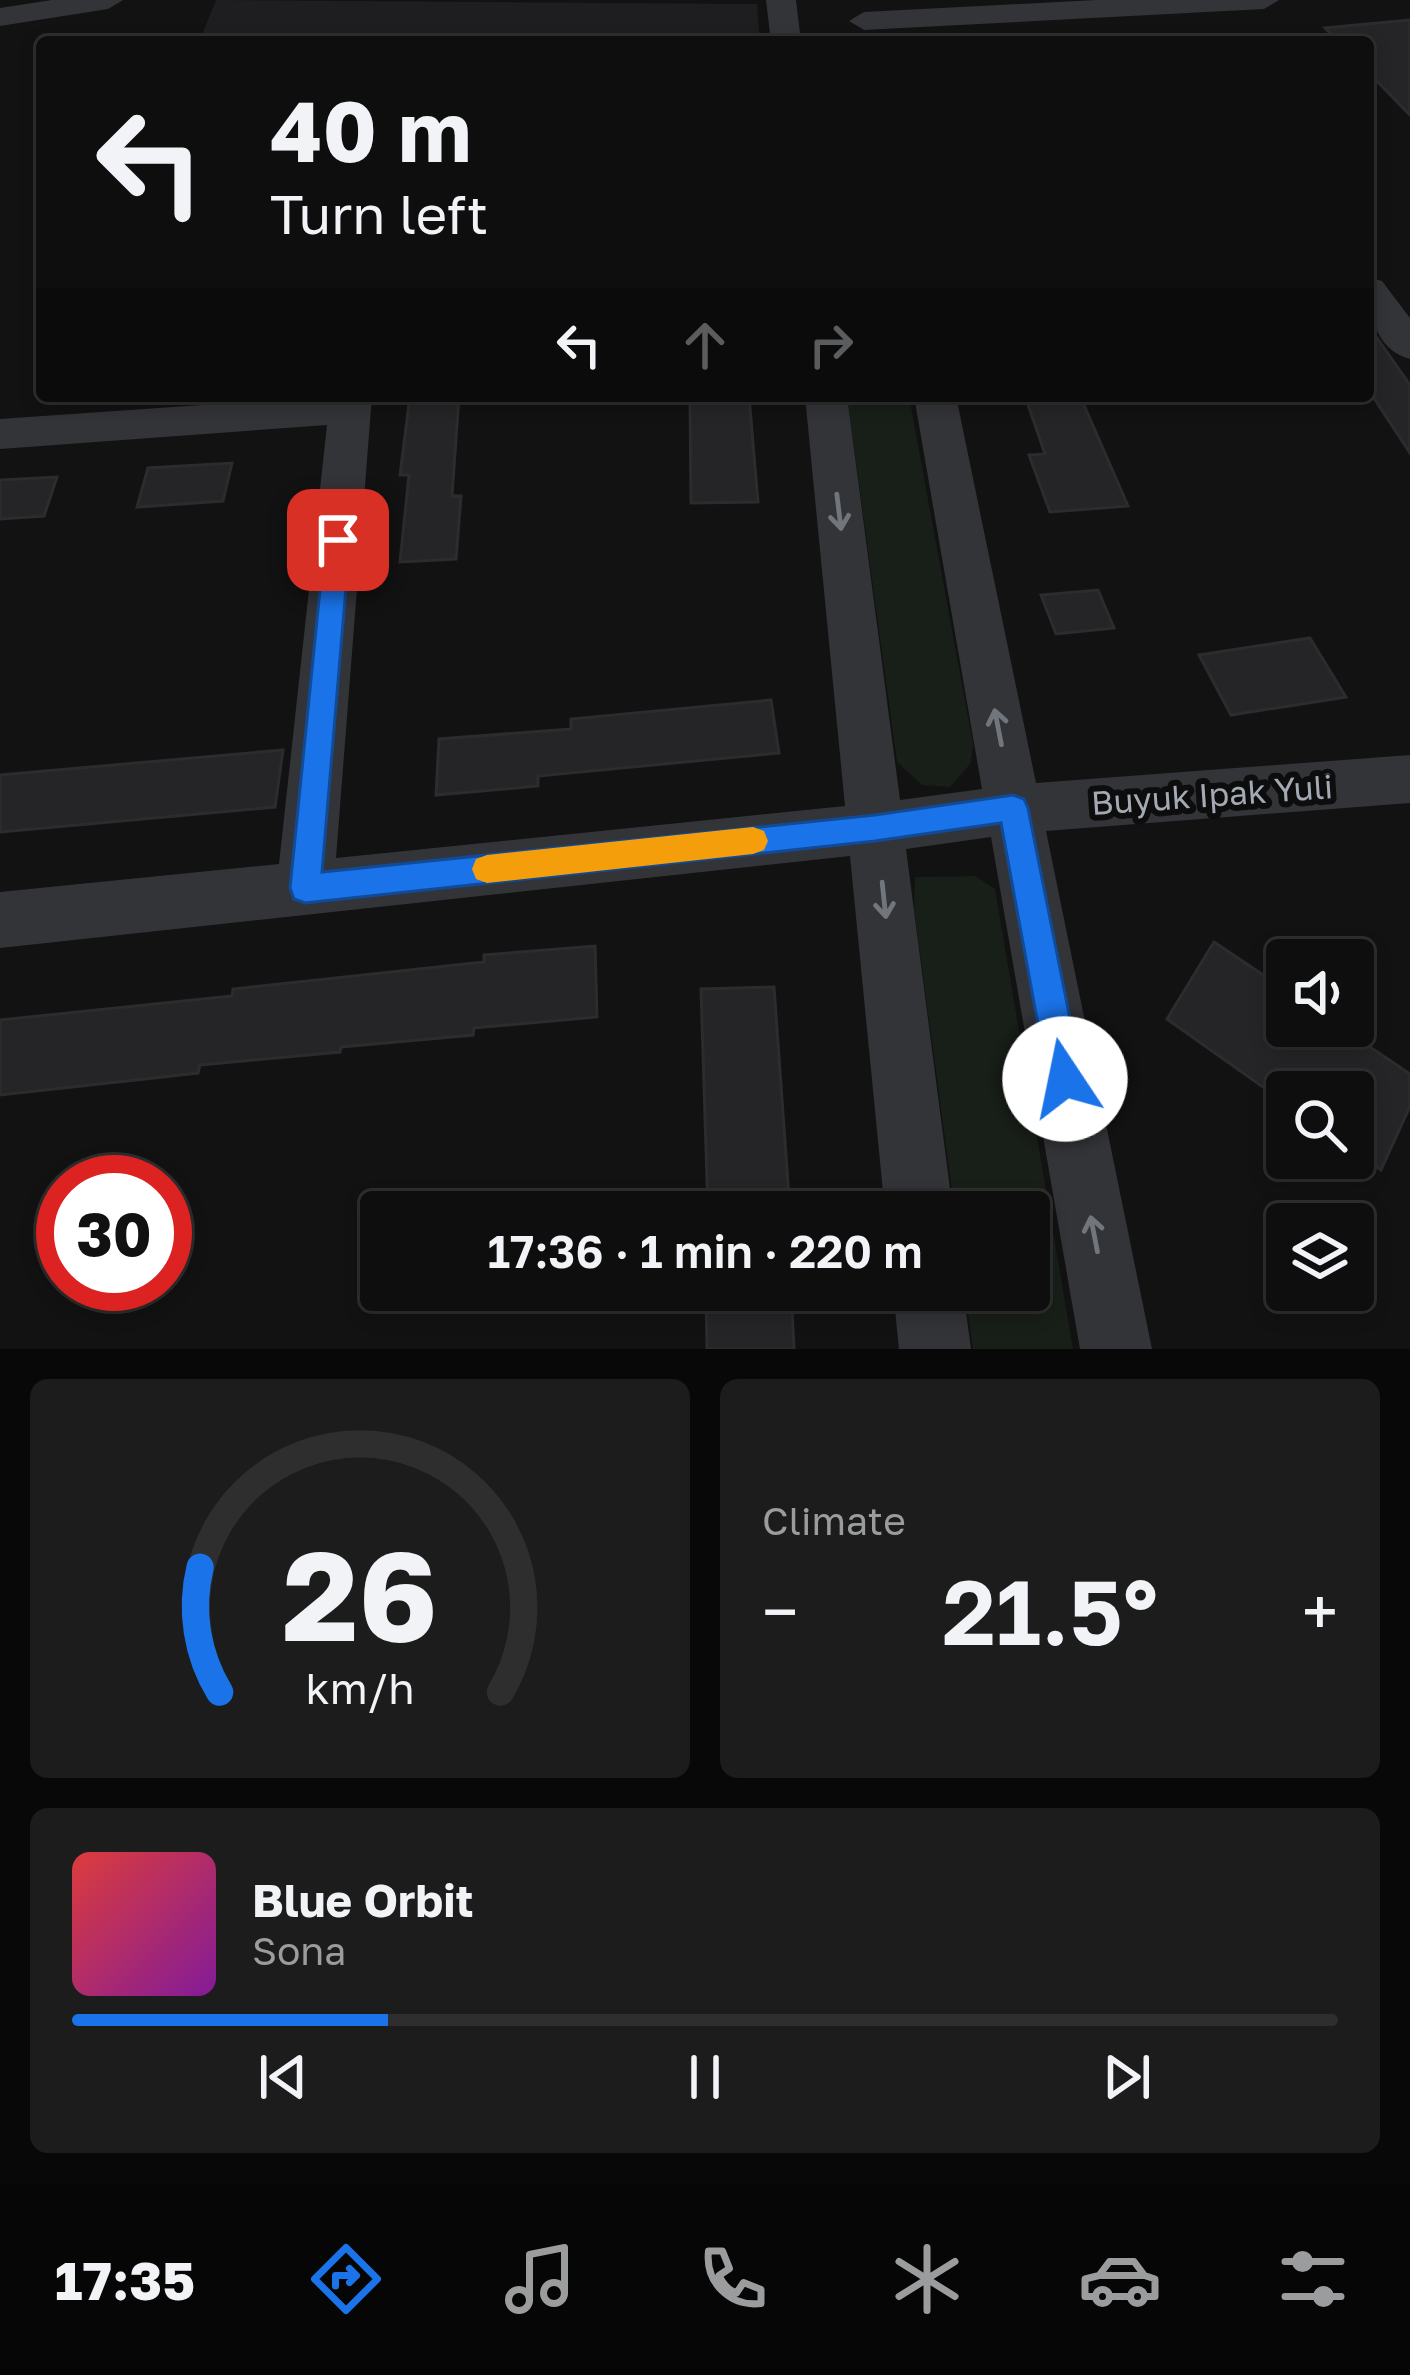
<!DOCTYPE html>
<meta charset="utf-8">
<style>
body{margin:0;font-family:"Golos Text",sans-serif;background:#1c1c1c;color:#f1f3f6;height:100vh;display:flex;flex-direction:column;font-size:45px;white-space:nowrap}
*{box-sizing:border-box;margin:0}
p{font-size:39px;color:#9b9c9e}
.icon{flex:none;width:66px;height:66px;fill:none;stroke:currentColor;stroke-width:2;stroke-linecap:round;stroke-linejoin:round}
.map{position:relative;height:1349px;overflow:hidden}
.side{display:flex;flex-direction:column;gap:30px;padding:30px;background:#080808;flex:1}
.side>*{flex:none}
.guide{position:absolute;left:36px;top:36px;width:1338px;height:366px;border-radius:12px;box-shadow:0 6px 18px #0003,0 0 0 3px #2e2e2e;background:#0e0e0e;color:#f1f3f6;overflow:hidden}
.controls{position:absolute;left:1266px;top:939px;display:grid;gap:24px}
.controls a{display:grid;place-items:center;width:108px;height:108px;border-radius:12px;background:#0e0e0e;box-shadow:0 6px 18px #0003,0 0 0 3px #2e2e2e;font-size:60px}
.speed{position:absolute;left:36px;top:1155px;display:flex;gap:24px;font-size:60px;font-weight:700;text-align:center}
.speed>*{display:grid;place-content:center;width:156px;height:156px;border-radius:50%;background:#0e0e0e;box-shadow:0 6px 18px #0003,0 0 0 3px #2e2e2e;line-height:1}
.speed .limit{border:18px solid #d22;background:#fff;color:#111}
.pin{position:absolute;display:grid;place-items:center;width:102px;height:102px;color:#fff;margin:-51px;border-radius:24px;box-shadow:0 6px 18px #0006}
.me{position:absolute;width:132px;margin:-66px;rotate:349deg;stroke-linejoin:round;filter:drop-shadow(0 0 9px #0008)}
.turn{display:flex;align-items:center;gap:42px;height:252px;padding:0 36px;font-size:54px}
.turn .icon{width:156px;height:156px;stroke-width:2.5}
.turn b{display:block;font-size:84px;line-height:102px}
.lanes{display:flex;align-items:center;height:114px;padding:0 36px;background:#0003;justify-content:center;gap:60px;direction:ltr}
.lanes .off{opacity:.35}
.big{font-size:90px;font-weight:600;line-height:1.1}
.side .tile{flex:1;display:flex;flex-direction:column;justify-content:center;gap:18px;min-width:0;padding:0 42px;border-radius:18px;background:#1c1c1c}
.side .dial{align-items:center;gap:0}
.dial svg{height:312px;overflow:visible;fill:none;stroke:#2e2e2e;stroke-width:7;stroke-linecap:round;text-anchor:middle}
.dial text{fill:#f1f3f6;stroke:none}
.song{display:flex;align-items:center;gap:36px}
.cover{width:144px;height:144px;border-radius:18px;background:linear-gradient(135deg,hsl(0 70% 55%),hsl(290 70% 35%))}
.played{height:12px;border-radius:6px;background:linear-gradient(90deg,#1a73e8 25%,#2e2e2e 25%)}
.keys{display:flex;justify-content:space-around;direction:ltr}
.heat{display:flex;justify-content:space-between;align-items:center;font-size:66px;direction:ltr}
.side .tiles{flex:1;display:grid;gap:30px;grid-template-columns:1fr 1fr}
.tile:last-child{grid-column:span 2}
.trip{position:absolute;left:360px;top:1191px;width:690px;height:120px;border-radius:12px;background:#0e0e0e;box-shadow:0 6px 18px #0003,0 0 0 3px #2e2e2e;font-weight:600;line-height:120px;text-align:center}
.tab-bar{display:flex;height:192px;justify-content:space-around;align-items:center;background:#060606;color:#9b9c9e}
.tab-bar .icon{width:84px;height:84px}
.tab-bar .active{color:#1a73e8}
.tab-bar b{font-size:54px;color:#f1f3f6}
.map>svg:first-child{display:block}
.built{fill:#1e1e20}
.green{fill:#181e18}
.building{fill:#252527;stroke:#2c2c2f;stroke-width:3}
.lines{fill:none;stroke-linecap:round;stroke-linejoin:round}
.minor{fill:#333438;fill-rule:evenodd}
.oneway{stroke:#71757c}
.route{fill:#1a73e8;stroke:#114b97;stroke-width:3}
.slow{fill:#f59e0b}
.labels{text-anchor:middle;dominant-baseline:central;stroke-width:12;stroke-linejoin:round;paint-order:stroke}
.street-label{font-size:33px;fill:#a3aab4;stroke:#0d0d0e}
</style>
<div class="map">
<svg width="1410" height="1349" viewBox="0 0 1410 1349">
<rect width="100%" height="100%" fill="#121213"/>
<path class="built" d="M 216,0 L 757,4 L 760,42 L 199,42 Z"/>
<path class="green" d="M 847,396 L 909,396 L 973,744 L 971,763 L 950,787 L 922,785 L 897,762 Z
M 975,876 L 995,889 L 1073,1349 L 973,1349 L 965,1290 L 1029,1290 L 1029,1212 L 955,1212 L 914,909 L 915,877 Z"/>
<path class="building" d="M 1410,20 L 1410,115 L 1368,72 L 1368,42 L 1339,42 L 1325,28 Z
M 1368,325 L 1410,385 L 1410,453 L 1368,389 Z
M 410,396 L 459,396 L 452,496 L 461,496 L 456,559 L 400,562 L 409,475 L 400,475 Z
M 690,396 L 749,396 L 758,502 L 691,503 Z
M 1025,396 L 1080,396 L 1128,506 L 1050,512 L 1029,455 L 1045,454 Z
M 232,463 L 223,501 L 137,507 L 148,468 Z
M 57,477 L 44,516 L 0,519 L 0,480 Z
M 1098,590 L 1114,628 L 1056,634 L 1041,595 Z
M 1310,638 L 1346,697 L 1231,715 L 1199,655 Z
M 771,700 L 779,753 L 538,776 L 538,786 L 436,795 L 439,739 L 571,729 L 571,719 Z
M 283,750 L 275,807 L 0,832 L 0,775 Z
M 1214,942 L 1287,991 L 1287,1026 L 1339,1026 L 1410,1074 L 1410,1106 L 1381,1170 L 1353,1150 L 1353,1092 L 1270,1092 L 1167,1019 Z
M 595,946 L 597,1017 L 474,1028 L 473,1035 L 341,1047 L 340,1052 L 200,1065 L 198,1073 L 0,1095 L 0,1020 L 232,996 L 233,989 L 484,962 L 484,955 Z
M 774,987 L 790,1212 L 708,1212 L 701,989 Z
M 706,1290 L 791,1290 L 794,1349 L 707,1349 Z"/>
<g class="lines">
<path class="minor" d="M 52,0 L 123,0 L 108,9 L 0,26 L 0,8 Z
M 766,0 L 796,0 L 801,42 L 771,42 Z
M 1096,0 L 1279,0 L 1264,9 L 864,30 L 849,21 L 864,12 Z
M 1368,277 L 1382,281 L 1410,318 L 1410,359 C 1373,349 1368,309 1368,277 Z
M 330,396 L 372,396 L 336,858 L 845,806 L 805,396 L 847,396 L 900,800 L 982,789 L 914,396 L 956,396 L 1036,783 L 1410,755 L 1410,803 L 1046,831 L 1152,1349 L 1080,1349 L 991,837 L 906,849 L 953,1212 L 885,1212 L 850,856 L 0,948 L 0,892 L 279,864 L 327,425 L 0,449 L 0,419 Z
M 893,1290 L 963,1290 L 971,1349 L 899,1349 Z"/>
</g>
<defs><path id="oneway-shaft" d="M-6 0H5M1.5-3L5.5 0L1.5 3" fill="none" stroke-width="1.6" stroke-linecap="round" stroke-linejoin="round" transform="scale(3)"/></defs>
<g class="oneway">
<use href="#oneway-shaft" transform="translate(839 512) rotate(83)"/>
<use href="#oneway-shaft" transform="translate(998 727) rotate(-101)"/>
<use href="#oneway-shaft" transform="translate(884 900) rotate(84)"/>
<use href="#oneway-shaft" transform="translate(1094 1234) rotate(-101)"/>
</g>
<path class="route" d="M 338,531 L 350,540 L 322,872 L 875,815 L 1013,795 L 1024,799 L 1028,808 L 1082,1079 L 1077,1091 L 1065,1096 L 1053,1091 L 1048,1079 L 1001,823 L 875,841 L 305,903 L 294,899 L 290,888 L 325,540 Z"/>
<path class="slow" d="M 753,827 L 764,831 L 768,841 L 764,850 L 753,854 L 487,883 L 476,879 L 472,869 L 476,859 L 487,855 Z"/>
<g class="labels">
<g class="street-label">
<text transform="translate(1212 794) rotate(-4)">Buyuk Ipak Yuli</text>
</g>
</g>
</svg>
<div class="controls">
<a><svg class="icon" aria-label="sound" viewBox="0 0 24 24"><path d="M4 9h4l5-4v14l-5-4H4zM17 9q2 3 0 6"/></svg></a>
<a><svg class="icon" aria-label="search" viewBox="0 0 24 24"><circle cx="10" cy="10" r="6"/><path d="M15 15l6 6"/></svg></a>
<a><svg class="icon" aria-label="layers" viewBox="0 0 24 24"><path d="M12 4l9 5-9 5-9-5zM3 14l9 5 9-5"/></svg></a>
</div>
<div class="speed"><div class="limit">30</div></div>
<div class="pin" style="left:338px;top:540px;background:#d93025"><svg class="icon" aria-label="arrive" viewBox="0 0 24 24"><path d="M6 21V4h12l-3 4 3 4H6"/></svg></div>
<svg class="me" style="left:1065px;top:1079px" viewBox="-20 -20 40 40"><circle r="19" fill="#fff"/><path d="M0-13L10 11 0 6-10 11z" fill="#1a73e8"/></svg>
<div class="trip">17:36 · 1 min · 220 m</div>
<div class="guide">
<div class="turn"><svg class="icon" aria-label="left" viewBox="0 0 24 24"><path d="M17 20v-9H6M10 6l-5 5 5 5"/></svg><div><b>40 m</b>Turn left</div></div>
<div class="lanes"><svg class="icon" aria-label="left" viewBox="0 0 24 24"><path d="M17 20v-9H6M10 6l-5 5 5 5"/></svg><svg class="icon off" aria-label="ahead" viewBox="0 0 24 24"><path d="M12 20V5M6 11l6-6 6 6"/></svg><svg class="icon off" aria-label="right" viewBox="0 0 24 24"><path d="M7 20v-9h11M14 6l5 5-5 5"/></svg></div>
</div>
</div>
<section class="side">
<div class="tiles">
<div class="tile dial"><svg viewBox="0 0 100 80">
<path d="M14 69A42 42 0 1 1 86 69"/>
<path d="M14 69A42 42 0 0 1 9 37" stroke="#1a73e8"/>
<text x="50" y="56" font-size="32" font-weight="700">26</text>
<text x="50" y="72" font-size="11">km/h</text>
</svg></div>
<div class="tile"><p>Climate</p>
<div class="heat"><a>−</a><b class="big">21.5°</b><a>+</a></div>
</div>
<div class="tile">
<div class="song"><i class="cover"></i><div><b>Blue Orbit</b><p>Sona</p></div></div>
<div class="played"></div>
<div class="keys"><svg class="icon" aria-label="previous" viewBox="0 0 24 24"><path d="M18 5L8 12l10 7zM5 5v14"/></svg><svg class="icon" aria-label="pause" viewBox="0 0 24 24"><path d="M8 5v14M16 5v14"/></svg><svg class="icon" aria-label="next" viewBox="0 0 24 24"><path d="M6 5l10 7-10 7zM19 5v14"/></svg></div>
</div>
</div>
</section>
<nav class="tab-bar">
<b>17:35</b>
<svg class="icon active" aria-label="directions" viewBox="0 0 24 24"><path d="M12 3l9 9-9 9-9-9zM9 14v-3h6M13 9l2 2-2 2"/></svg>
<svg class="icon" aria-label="music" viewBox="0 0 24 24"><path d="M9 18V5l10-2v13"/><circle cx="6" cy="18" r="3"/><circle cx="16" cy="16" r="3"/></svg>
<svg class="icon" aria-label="phone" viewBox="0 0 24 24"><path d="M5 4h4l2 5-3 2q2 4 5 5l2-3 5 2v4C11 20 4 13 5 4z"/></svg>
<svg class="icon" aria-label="climate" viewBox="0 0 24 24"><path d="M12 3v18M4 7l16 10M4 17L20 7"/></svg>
<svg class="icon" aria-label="car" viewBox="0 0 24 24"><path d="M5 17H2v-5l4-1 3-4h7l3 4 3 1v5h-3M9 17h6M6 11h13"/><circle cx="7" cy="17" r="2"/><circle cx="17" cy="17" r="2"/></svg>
<svg class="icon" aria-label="filters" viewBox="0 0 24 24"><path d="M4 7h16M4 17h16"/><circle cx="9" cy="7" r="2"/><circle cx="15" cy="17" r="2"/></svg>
</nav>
